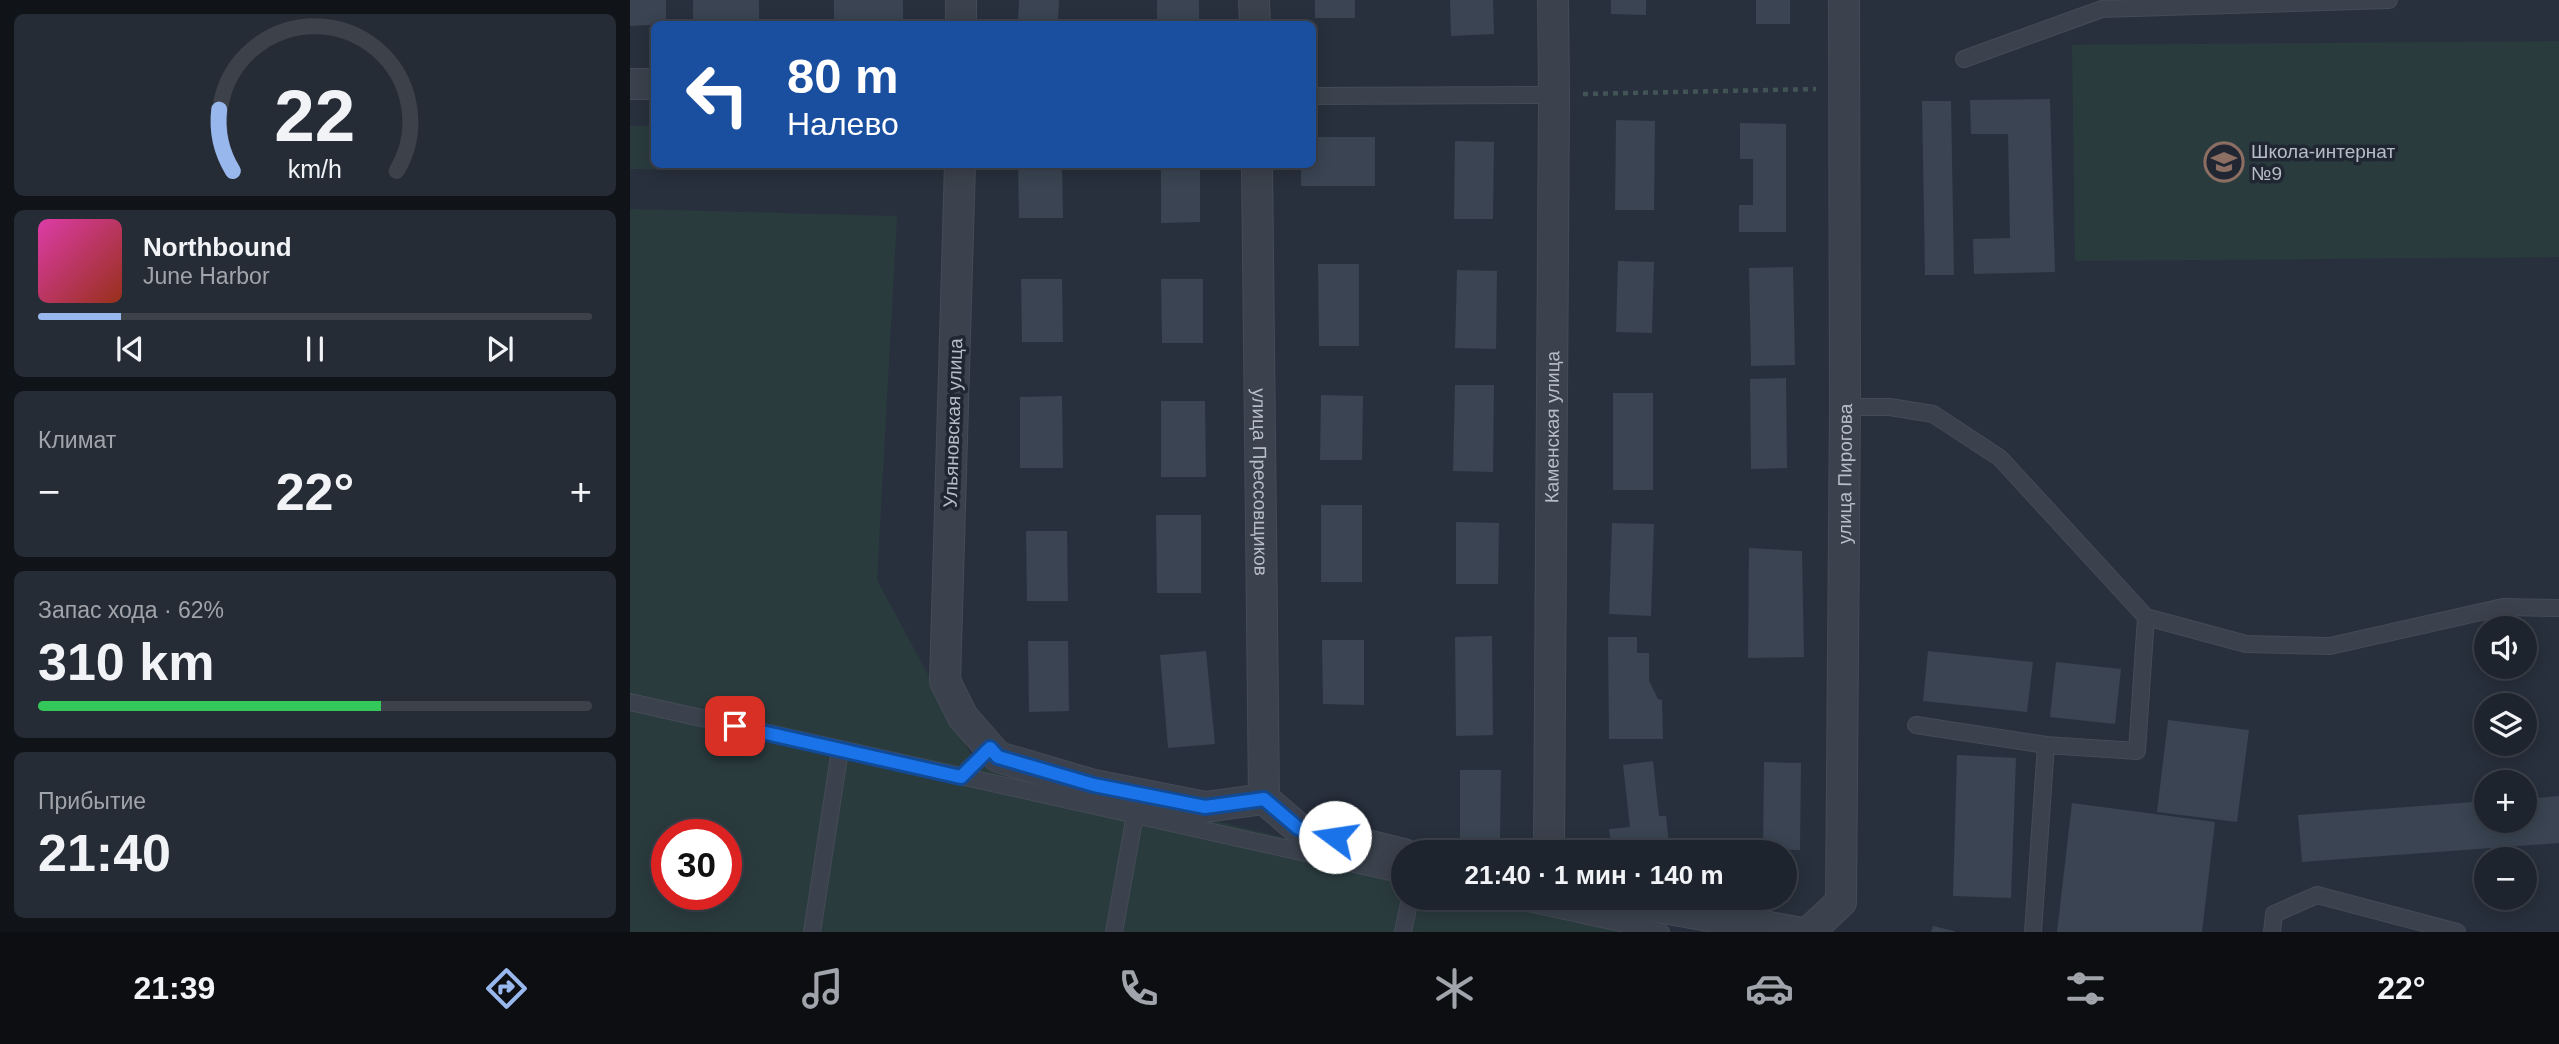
<!DOCTYPE html>
<html lang="ru">
<meta charset="utf-8">
<style>
body{margin:0;font-family:Helvetica,sans-serif;background:#262c36;color:#f1f3f6;height:100vh;display:flex;flex-direction:column;font-size:26px;white-space:nowrap}
*{box-sizing:border-box;margin:0}
p{font-size:23px;color:#a1a4aa}
.icon{flex:none;width:38px;height:38px;fill:none;stroke:currentColor;stroke-width:2;stroke-linecap:round;stroke-linejoin:round}
.map{position:relative;flex:1;overflow:hidden}
.side{display:flex;flex-direction:column;gap:14px;padding:14px;background:#101419;width:630px}
.side>*{flex:none}
.hud{position:absolute;left:21px;top:21px;width:665px;height:147px;border-radius:10px;box-shadow:0 4px 18px #0003,0 0 0 2px #3c414a;background:#1a4fa0;color:#fff;overflow:hidden}
.buttons{position:absolute;left:1844px;top:616px;display:grid;gap:14px}
.buttons a{display:grid;place-items:center;width:63px;height:63px;border-radius:50%;background:#1e242e;box-shadow:0 4px 18px #0003,0 0 0 2px #3c414a;font-size:35px}
.speed{position:absolute;left:21px;top:819px;display:flex;gap:14px;font-size:35px;font-weight:700;text-align:center}
.speed>*{display:grid;place-content:center;width:91px;height:91px;border-radius:50%;background:#1e242e;box-shadow:0 4px 18px #0003,0 0 0 2px #3c414a;line-height:1}
.speed .limit{border:10px solid #d22;background:#fff;color:#111}
.pin{position:absolute;display:grid;place-items:center;width:60px;height:60px;color:#fff;margin:-30px;border-radius:14px;box-shadow:0 4px 10px #0006}
.me{position:absolute;width:77px;margin:-38px;rotate:284deg;stroke-linejoin:round;filter:drop-shadow(0 0 5px #0008)}
.turn{display:flex;align-items:center;gap:24px;height:147px;padding:0 21px;font-size:32px}
.turn .icon{width:91px;height:91px;stroke-width:2.5}
.turn b{display:block;font-size:49px;line-height:60px}
.big{font-size:52px;font-weight:700;line-height:1.1}
.side .tile{flex:1;display:flex;flex-direction:column;justify-content:center;gap:10px;min-width:0;padding:0 24px;border-radius:10px;background:#262c36}
.side .dial{align-items:center;gap:0}
.dial svg{height:182px;overflow:visible;fill:none;stroke:#3c414a;stroke-width:7;stroke-linecap:round;text-anchor:middle}
.dial text{fill:#f1f3f6;stroke:none}
.song{display:flex;align-items:center;gap:21px}
.cover{width:84px;height:84px;border-radius:10px;background:linear-gradient(135deg,hsl(320 70% 55%),hsl(10 70% 35%))}
.played{height:7px;border-radius:4px;background:linear-gradient(90deg,#98b7ed 15%,#3c414a 15%)}
.keys{display:flex;justify-content:space-around;direction:ltr}
.heat{display:flex;justify-content:space-between;align-items:center;font-size:38px;direction:ltr}
.charge{height:10px;border-radius:5px;background:linear-gradient(90deg,#34c759 62%,#3c414a 0)}
.trip{position:absolute;left:761px;top:840px;width:406px;height:70px;border-radius:35px;background:#1e242e;box-shadow:0 4px 18px #0003,0 0 0 2px #3c414a;font-weight:700;line-height:70px;text-align:center}
.tab-bar{display:flex;height:112px;justify-content:space-around;align-items:center;background:#0c0e12;color:#a1a4aa}
.tab-bar .icon{width:49px;height:49px}
.tab-bar .on{color:#98b7ed}
.tab-bar b{font-size:32px;color:#f1f3f6}
main{display:flex;flex:1;min-height:0}
.map>svg:first-child{display:block}
.green{fill:#2a3b3e;fill-rule:evenodd}
.building{fill:#3a4452}
.lines{fill:none;stroke-linecap:round;stroke-linejoin:round}
.service-casing{stroke:#454b56;stroke-width:18}
.minor-casing{stroke:#454b56;stroke-width:32}
.path{stroke:#435456;stroke-width:4.5;stroke-dasharray:5 5;stroke-linecap:butt}
.service{stroke:#3b424d;stroke-width:16}
.minor{stroke:#3b424d;stroke-width:30}
.route-casing{stroke:#114b97;stroke-width:18}
.route{stroke:#1a73e8;stroke-width:12}
.labels{text-anchor:middle;dominant-baseline:central;stroke-width:7;stroke-linejoin:round;paint-order:stroke}
.poi-label{font-size:19px;fill:#b8bec8;stroke:#202732;text-anchor:start}
.street-label{font-size:19px;fill:#b8bec8;stroke:#202732}
</style>
<main>
<section class="side">
<div class="tile dial"><svg viewBox="0 0 100 80">
<path d="M14 69A42 42 0 1 1 86 69"/>
<path d="M14 69A42 42 0 0 1 8 42" stroke="#98b7ed"/>
<text x="50" y="56" font-size="32" font-weight="700">22</text>
<text x="50" y="72" font-size="11">km/h</text>
</svg></div>
<div class="tile">
<div class="song"><i class="cover"></i><div><b>Northbound</b><p>June Harbor</p></div></div>
<div class="played"></div>
<div class="keys"><svg class="icon" aria-label="previous" viewBox="0 0 24 24"><path d="M18 5L8 12l10 7zM5 5v14"/></svg><svg class="icon" aria-label="pause" viewBox="0 0 24 24"><path d="M8 5v14M16 5v14"/></svg><svg class="icon" aria-label="next" viewBox="0 0 24 24"><path d="M6 5l10 7-10 7zM19 5v14"/></svg></div>
</div>
<div class="tile"><p>Климат</p>
<div class="heat"><a>−</a><b class="big">22°</b><a>+</a></div>
</div>
<div class="tile"><p>Запас хода · 62%</p><b class="big">310 km</b><div class="charge"></div></div>
<div class="tile"><p>Прибытие</p><b class="big">21:40</b></div>
</section>
<div class="map">
<svg width="1929" height="932" viewBox="0 0 1929 932">
<rect width="100%" height="100%" fill="#28303d"/>
<path class="green" d="M 1929,41 L 1929,257 L 1445,261 L 1442,45 Z
M 0,126 L 24,126 L 24,164 L 87,165 L 87,170 L 0,169 Z
M 0,209 L 267,216 L 247,580 L 345,762 L 773,867 L 774,898 L 899,898 L 1039,932 L 0,932 ZM 37,835 L 96,835 L 96,894 L 37,894 Z"/>
<path class="building" d="M 0,0 L 36,0 L 36,24 L 0,26 Z
M 63,0 L 129,0 L 129,24 L 63,24 Z
M 204,0 L 273,0 L 273,24 L 204,24 Z
M 389,0 L 429,0 L 428,24 L 388,23 Z
M 527,0 L 569,0 L 569,22 L 527,22 Z
M 685,0 L 725,0 L 725,18 L 685,18 Z
M 820,0 L 863,0 L 864,34 L 821,36 Z
M 981,0 L 1016,0 L 1016,15 L 981,14 Z
M 1126,0 L 1160,0 L 1160,24 L 1126,24 Z
M 1420,99 L 1425,272 L 1344,274 L 1343,239 L 1380,238 L 1378,134 L 1341,134 L 1340,100 Z
M 1292,101 L 1321,101 L 1324,275 L 1295,275 Z
M 986,120 L 1025,121 L 1024,210 L 985,210 Z
M 1110,123 L 1156,124 L 1156,232 L 1109,232 L 1109,205 L 1123,205 L 1123,159 L 1110,159 Z
M 682,137 L 745,137 L 745,186 L 671,186 L 671,164 L 682,164 Z
M 825,141 L 864,142 L 863,219 L 824,219 Z
M 388,164 L 432,164 L 433,218 L 389,218 Z
M 531,164 L 570,164 L 570,222 L 531,223 Z
M 988,261 L 1024,262 L 1022,333 L 986,332 Z
M 688,264 L 729,264 L 729,346 L 689,346 Z
M 1163,267 L 1165,365 L 1121,366 L 1119,268 Z
M 827,270 L 867,271 L 866,349 L 825,348 Z
M 391,279 L 432,279 L 433,342 L 392,342 Z
M 531,279 L 573,279 L 573,343 L 532,343 Z
M 1156,378 L 1157,468 L 1121,469 L 1120,379 Z
M 825,385 L 864,385 L 863,472 L 823,471 Z
M 983,393 L 1023,393 L 1023,490 L 983,490 Z
M 691,395 L 733,396 L 732,460 L 690,460 Z
M 432,396 L 433,468 L 390,468 L 390,397 Z
M 531,401 L 575,401 L 576,477 L 531,477 Z
M 691,505 L 732,505 L 732,582 L 691,582 Z
M 526,515 L 571,515 L 571,593 L 527,593 Z
M 826,522 L 869,523 L 868,584 L 826,584 Z
M 982,523 L 1024,524 L 1021,616 L 979,614 Z
M 396,531 L 437,531 L 438,601 L 397,601 Z
M 1119,548 L 1172,551 L 1174,657 L 1118,658 Z
M 862,636 L 863,735 L 826,736 L 825,637 Z
M 978,637 L 1007,637 L 1007,653 L 1019,653 L 1019,681 L 1028,699 L 1032,700 L 1033,739 L 979,739 Z
M 692,640 L 734,640 L 734,705 L 693,704 Z
M 398,641 L 438,641 L 439,711 L 399,712 Z
M 576,651 L 585,744 L 538,748 L 530,655 Z
M 1298,651 L 1403,662 L 1397,712 L 1293,701 Z
M 1426,662 L 1491,669 L 1485,724 L 1420,717 Z
M 1538,720 L 1619,730 L 1607,822 L 1527,812 Z
M 1327,755 L 1386,758 L 1381,898 L 1323,896 Z
M 1023,761 L 1029,816 L 1036,816 L 1040,852 L 982,852 L 979,829 L 1000,827 L 993,765 Z
M 1134,762 L 1171,763 L 1170,850 L 1133,849 Z
M 830,770 L 871,770 L 870,839 L 830,838 Z
M 1929,796 L 1929,843 L 1672,862 L 1668,815 L 1857,801 L 1857,821 L 1895,821 L 1895,799 Z
M 1442,803 L 1585,822 L 1572,932 L 1427,932 Z
M 1303,926 L 1324,931 L 1324,932 L 1301,932 Z"/>
<g class="lines">
<g class="service-casing">
<path id="service" d="M 1334,59 L 1472,9 L 1759,0
M 682,96 L 924,95
M 1215,407 L 1260,407 L 1303,414 L 1370,458 L 1516,617 L 1616,644 L 1700,646 L 1873,607 L 1929,608
M 0,702 L 774,875
M 1286,725 L 1416,745
M 331,777 L 360,748
M 876,898 L 1031,932
M 182,932 L 210,750
M 484,932 L 505,815
M 773,932 L 780,898
M 1403,932 L 1416,745 L 1507,751 L 1516,617
M 1642,932 L 1644,914 L 1687,895 L 1827,932"/>
</g>
<g class="minor-casing">
<g id="minor">
<path d="M 624,0 L 625,24"/>
<path d="M 331,24 L 331,0"/>
<path d="M 0,84 L 24,84"/>
<path d="M 330,164 L 315,681 L 333,717 L 368,757 L 464,785 L 575,807 L 634,799 L 668,828 L 774,854"/>
<path id="s1" d="M 627,164 L 634,799"/>
<path id="s2" d="M 919,852 L 924,95 L 923,0"/>
<path d="M 978,898 L 1167,932"/>
<path id="s3" d="M 1179,932 L 1211,902 L 1215,407 L 1214,0"/>
</g>
</g>
<path class="path" d="M 953,94 L 1186,89"/>
<use href="#service" class="service"/>
<use href="#minor" class="minor"/>
</g>
<g class="lines">
<g class="route-casing">
<path id="route" d="M 105,726 L 331,777 L 360,748 L 368,757 L 464,785 L 575,807 L 634,799 L 668,828 L 705,837"/>
</g>
<use href="#route" class="route"/>
</g>
<defs>
<g id="school-ring" transform="scale(2.0125)"><circle r="9.5" fill="#202732" stroke="#8d6e63" stroke-width="1.5"/><path d="M0-5L7-2L0 1L-7-2ZM-4 1L0 2.5L4 1V4Q0 6-4 4Z" fill="#8d6e63"/></g>
</defs>
<g fill-rule="evenodd">
<use href="#school-ring" x="1594" y="162"/>
</g>
<g class="labels">
<g class="poi-label">
<text x="1621" y="151">Школа-интернат<tspan x="1621" dy="22">№9</tspan></text>
</g>
<g class="street-label">
<text transform="translate(323 423) rotate(-88)">Ульяновская улица</text>
<text stroke="none"><textPath href="#s2" startOffset="425">Каменская улица</textPath></text>
<text stroke="none"><textPath href="#s3" startOffset="472">улица Пирогова</textPath></text>
<text stroke="none"><textPath href="#s1" startOffset="318">улица Прессовщиков</textPath></text>
</g>
</g>
</svg>
<div class="buttons">
<a><svg class="icon" aria-label="sound" viewBox="0 0 24 24"><path d="M4 9h4l5-4v14l-5-4H4zM17 9q2 3 0 6"/></svg></a>
<a><svg class="icon" aria-label="layers" viewBox="0 0 24 24"><path d="M12 4l9 5-9 5-9-5zM3 14l9 5 9-5"/></svg></a>
<a>+</a>
<a>−</a>
</div>
<div class="speed"><div class="limit">30</div></div>
<div class="pin" style="left:105px;top:726px;background:#d93025"><svg class="icon" aria-label="arrive" viewBox="0 0 24 24"><path d="M6 21V4h12l-3 4 3 4H6"/></svg></div>
<svg class="me" style="left:705px;top:837px" viewBox="-20 -20 40 40"><circle r="19" fill="#fff"/><path d="M0-13L10 11 0 6-10 11z" fill="#1a73e8"/></svg>
<div class="trip">21:40 · 1 мин · 140 m</div>
<div class="hud">
<div class="turn"><svg class="icon" aria-label="left" viewBox="0 0 24 24"><path d="M17 20v-9H6M10 6l-5 5 5 5"/></svg><div><b>80 m</b>Налево</div></div>
</div>
</div>
</main>
<nav class="tab-bar">
<b>21:39</b>
<svg class="icon on" aria-label="directions" viewBox="0 0 24 24"><path d="M12 3l9 9-9 9-9-9zM9 14v-3h6M13 9l2 2-2 2"/></svg>
<svg class="icon" aria-label="music" viewBox="0 0 24 24"><path d="M9 18V5l10-2v13"/><circle cx="6" cy="18" r="3"/><circle cx="16" cy="16" r="3"/></svg>
<svg class="icon" aria-label="phone" viewBox="0 0 24 24"><path d="M5 4h4l2 5-3 2q2 4 5 5l2-3 5 2v4C11 20 4 13 5 4z"/></svg>
<svg class="icon" aria-label="climate" viewBox="0 0 24 24"><path d="M12 3v18M4 7l16 10M4 17L20 7"/></svg>
<svg class="icon" aria-label="car" viewBox="0 0 24 24"><path d="M5 17H2v-5l4-1 3-4h7l3 4 3 1v5h-3M9 17h6M6 11h13"/><circle cx="7" cy="17" r="2"/><circle cx="17" cy="17" r="2"/></svg>
<svg class="icon" aria-label="filters" viewBox="0 0 24 24"><path d="M4 7h16M4 17h16"/><circle cx="9" cy="7" r="2"/><circle cx="15" cy="17" r="2"/></svg>
<b>22°</b>
</nav>
